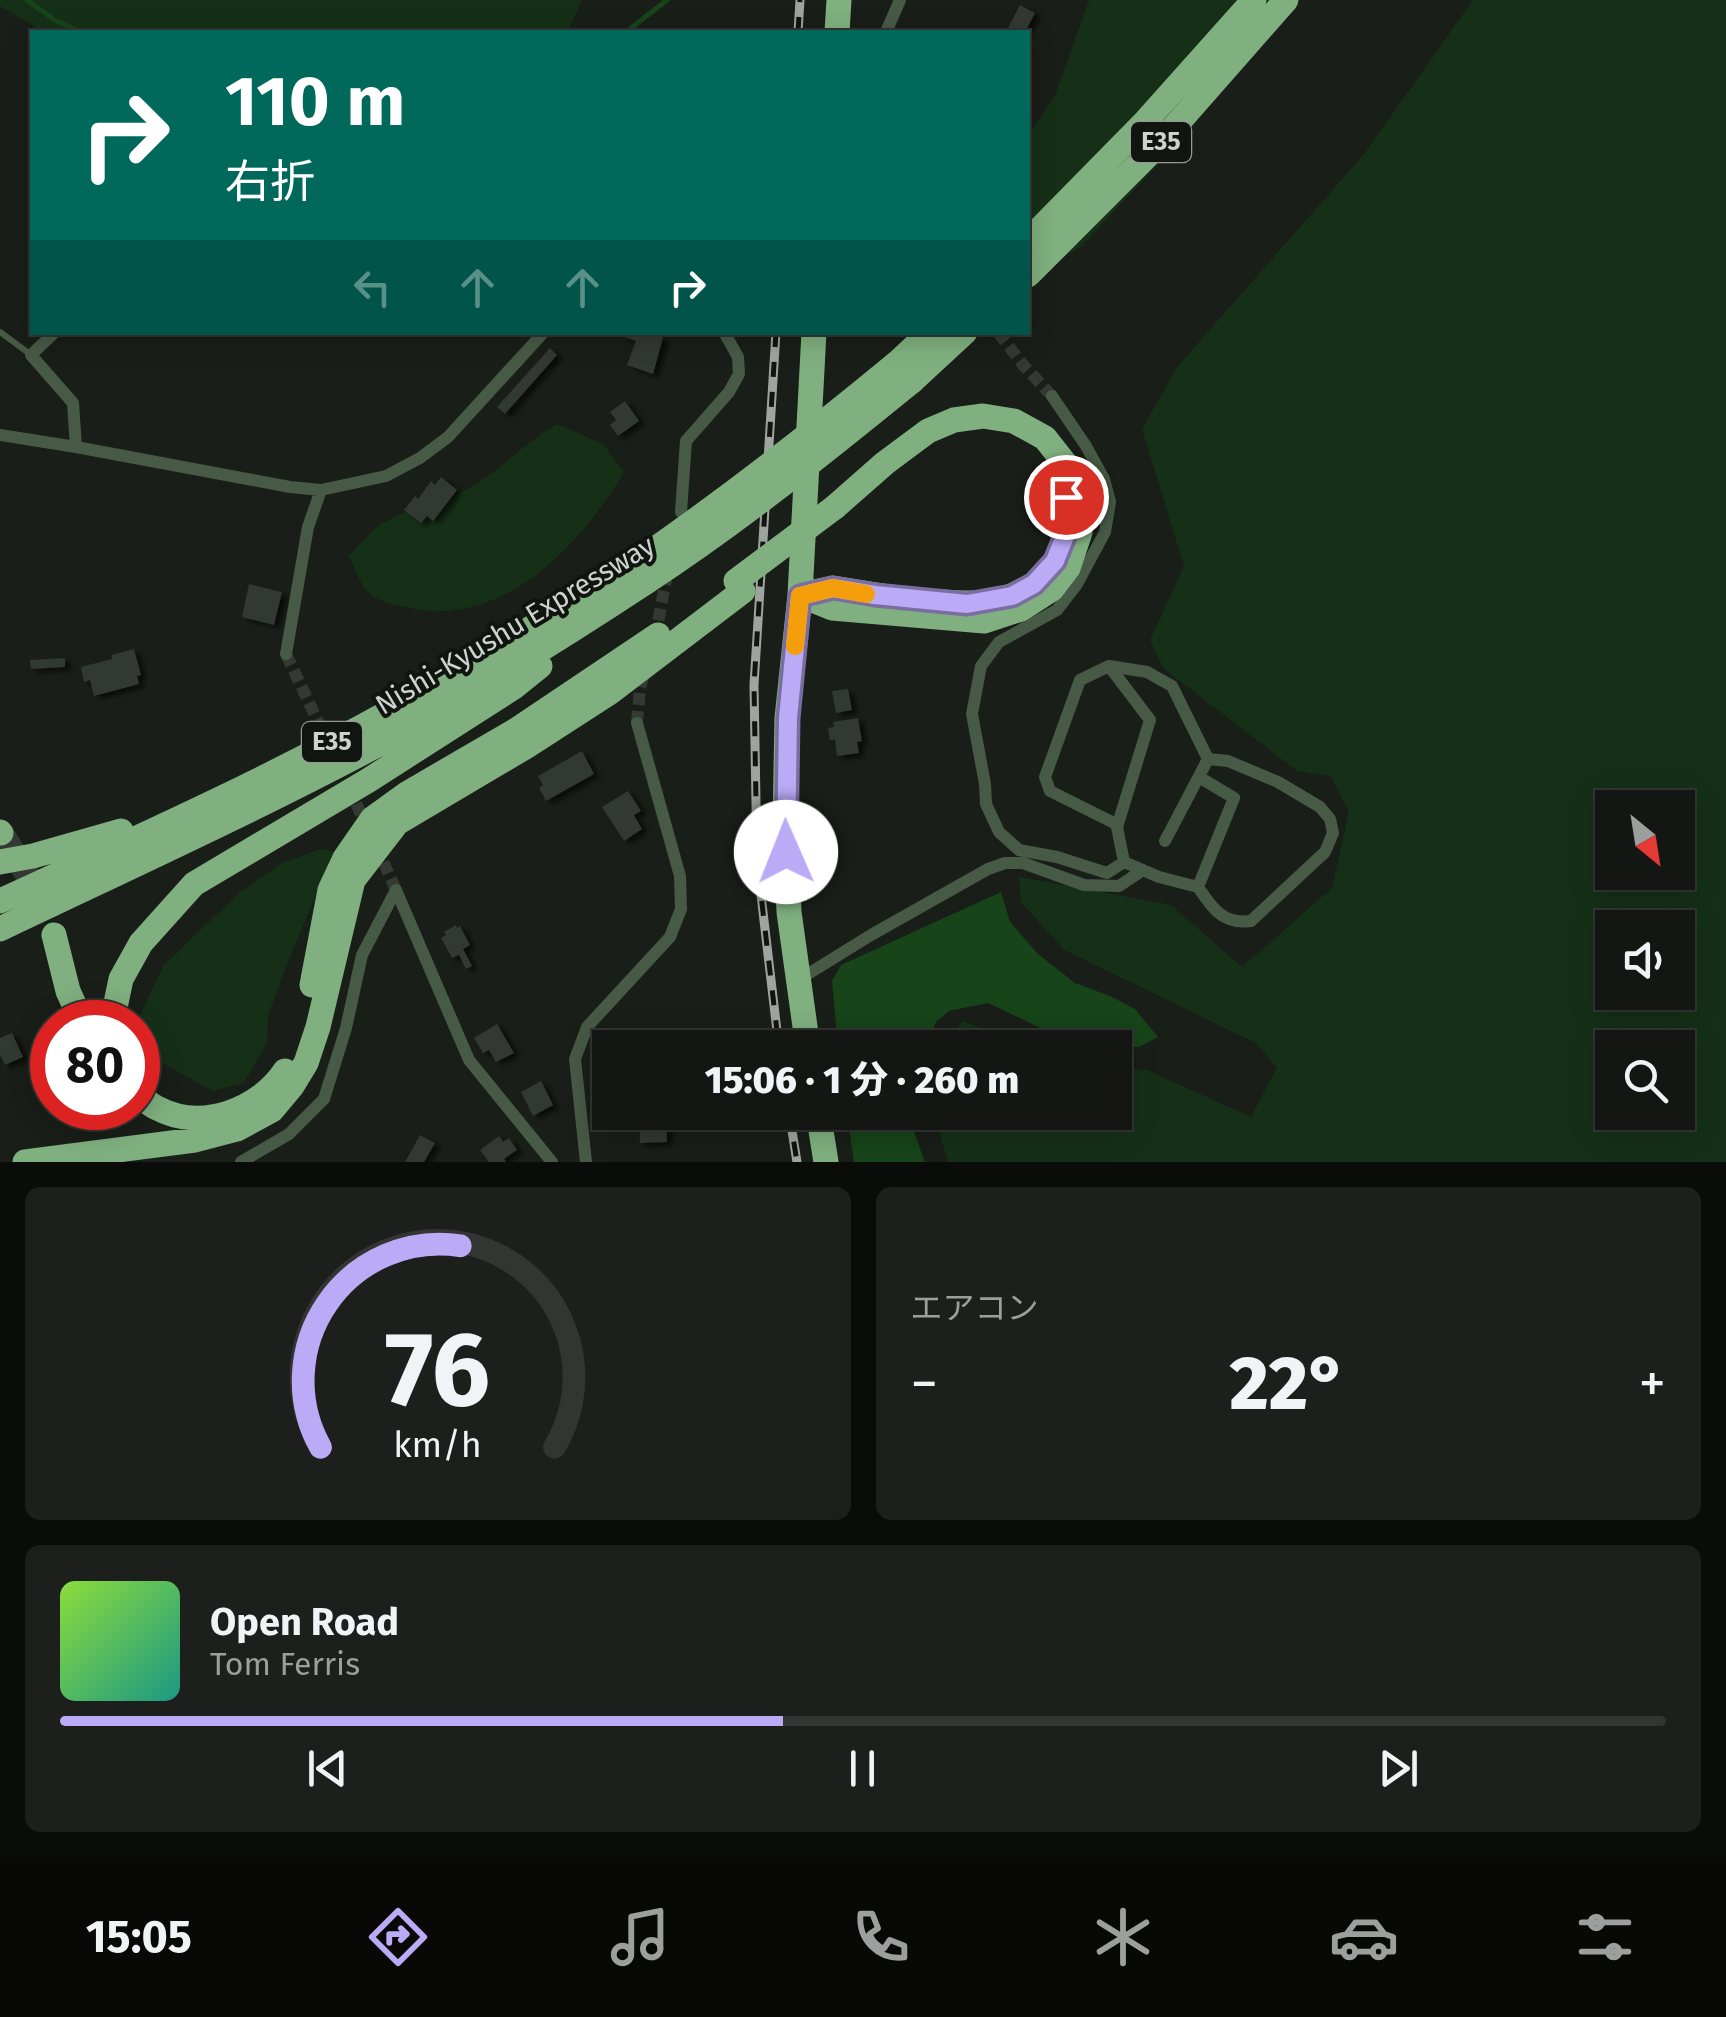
<!DOCTYPE html>
<html lang="ja">
<meta charset="utf-8">
<style>
body{margin:0;font-family:"Fira Sans","Noto Sans JP",sans-serif;background:#1c1f1b;color:#f1f3f6;height:100vh;display:flex;flex-direction:column;font-size:38px;white-space:nowrap}
*{box-sizing:border-box;margin:0}
p{font-size:32px;color:#9d9f9f}
.icon{flex:none;width:55px;height:55px;fill:none;stroke:currentColor;stroke-width:2;stroke-linecap:round;stroke-linejoin:round}
.map{position:relative;height:1162px;overflow:hidden}
.panel{display:flex;flex-direction:column;gap:25px;padding:25px;background:#0a0c0a;flex:1}
.panel>*{flex:none}
.hud{position:absolute;left:30px;top:30px;width:1000px;height:305px;border-radius:0px;box-shadow:0 5px 25px #0003,0 0 0 2px #323532;background:#00695c;color:#fff;overflow:hidden}
.needle{width:65px;rotate:150deg}
.controls{position:absolute;left:1595px;top:790px;display:grid;gap:20px}
.controls a{display:grid;place-items:center;width:100px;height:100px;border-radius:0px;background:#131612;box-shadow:0 5px 25px #0003,0 0 0 2px #323532;font-size:50px}
.speed{position:absolute;left:30px;top:1000px;display:flex;gap:20px;font-size:50px;font-weight:700;text-align:center}
.speed>*{display:grid;place-content:center;width:130px;height:130px;border-radius:50%;background:#131612;box-shadow:0 5px 25px #0003,0 0 0 2px #323532;line-height:1}
.speed .limit{border:15px solid #d22;background:#fff;color:#111}
.pin{position:absolute;display:grid;place-items:center;width:85px;height:85px;color:#fff;margin:-42px;border:5px solid #fff;border-radius:50%;box-shadow:0 2px 10px #0007}
.me{position:absolute;width:110px;margin:-55px;rotate:359deg;stroke-linejoin:round;filter:drop-shadow(0 0 8px #0008)}
.turn{display:flex;align-items:center;gap:35px;height:210px;padding:0 30px;font-size:45px}
.turn .icon{width:130px;height:130px;stroke-width:2.5}
.turn b{display:block;font-size:70px;line-height:85px}
.lanes{display:flex;align-items:center;height:95px;padding:0 30px;background:#0003;justify-content:center;gap:50px;direction:ltr}
.lanes .off{opacity:.35}
.big{font-size:75px;font-weight:800;line-height:1.1}
.panel .card{flex:1;display:flex;flex-direction:column;justify-content:center;gap:15px;min-width:0;padding:0 35px;border-radius:15px;background:#1c1f1b}
.panel .dial{align-items:center;gap:0}
.dial svg{height:260px;overflow:visible;fill:none;stroke:#323532;stroke-width:7;stroke-linecap:round;text-anchor:middle}
.dial text{fill:#f1f3f6;stroke:none}
.song{display:flex;align-items:center;gap:30px}
.cover{width:120px;height:120px;border-radius:15px;background:linear-gradient(135deg,hsl(90 70% 55%),hsl(170 70% 35%))}
.played{height:10px;border-radius:5px;background:linear-gradient(90deg,#bbaaf6 45%,#323532 45%)}
.keys{display:flex;justify-content:space-around;direction:ltr}
.heat{display:flex;justify-content:space-between;align-items:center;font-size:55px;direction:ltr}
.panel .tiles{flex:1;display:grid;gap:25px;grid-template-columns:1fr 1fr}
.card:last-child{grid-column:span 2}
.trip{position:absolute;left:592px;top:1030px;width:540px;height:100px;border-radius:0px;background:#131612;box-shadow:0 5px 25px #0003,0 0 0 2px #323532;font-weight:800;line-height:100px;text-align:center}
.dock{display:flex;height:160px;justify-content:space-around;align-items:center;background:#080907;color:#9d9f9f}
.dock .icon{width:70px;height:70px}
.dock .current{color:#bbaaf6}
.dock b{font-size:45px;color:#f1f3f6}
.map>svg:first-child{display:block}
.green{fill:#163017;fill-rule:evenodd}
.water{fill:#174419}
.lines{fill:none;stroke-linecap:round;stroke-linejoin:round}
.stream{stroke:#174419;stroke-width:5}
.building{fill:#323832;filter:url(#shadow)}
.street-tunnel{stroke:#343933;stroke-width:12;stroke-dasharray:12 6;stroke-linecap:butt}
.highway-tunnel{stroke:#343933;stroke-width:25;stroke-dasharray:25 12;stroke-linecap:butt}
.lane{stroke:#475a46;stroke-width:6}
.street{stroke:#475a46;stroke-width:12}
.highway{stroke:#80b07f;stroke-width:25}
.rail-casing{stroke:#a0a49f;stroke-width:9}
.rail{stroke:#10150f;stroke-width:5;stroke-dasharray:15;stroke-linecap:butt}
.highway-bridge{stroke:#80b07f;stroke-width:25}
.route-casing{stroke:#7a6ea0;stroke-width:25}
.route{stroke:#bbaaf6;stroke-width:18}
.slow{stroke:#f59e0b;stroke-width:18}
.labels{text-anchor:middle;dominant-baseline:central;stroke-width:8;stroke-linejoin:round;paint-order:stroke}
.shield{fill:#10150f;stroke:#969a95;stroke-width:2.5}
.shield-label{font-size:25px;font-weight:bold;fill:#cfd3cf}
.street-label{font-size:28px;fill:#cfd3cf;stroke:#10150f}
</style>
<div class="map">
<svg width="1726" height="1162" viewBox="0 0 1726 1162">
<defs>
<filter id="shadow"><feDropShadow dx="5.5" dy="3.5" stdDeviation="2.5" flood-color="#0009"/></filter>
</defs>
<rect width="100%" height="100%" fill="#191e18"/>
<path class="green" d="M 0,0 L 582,0 L 568,32 L 44,32 L 0,6 Z
M 1089,0 L 1279,0 L 1186,134 L 1081,247 L 1028,277 L 1028,136 L 1055,96 Z
M 1473,0 L 1726,0 L 1726,1162 L 948,1162 L 934,1113 L 1115,1112 L 1115,1068 L 1147,1070 L 1251,1117 L 1277,1067 L 1254,1042 L 1064,950 L 1021,902 L 1019,877 L 1171,905 L 1242,967 L 1332,888 L 1349,812 L 1331,776 L 1297,771 L 1163,668 L 1150,640 L 1184,566 L 1142,429 L 1178,366 L 1364,154 ZM 1612,808 L 1678,808 L 1678,872 L 1612,872 ZM 1612,928 L 1678,928 L 1678,992 L 1612,992 ZM 1612,1048 L 1678,1048 L 1678,1112 L 1612,1112 Z
M 557,424 L 603,444 L 624,472 C 582,543 507,625 416,609 C 370,600 367,599 349,556 C 360,545 370,531 383,523 C 410,507 442,503 469,488 C 501,470 525,442 557,424 Z
M 320,849 L 334,852 L 287,964 L 268,1016 L 267,1043 L 244,1083 L 213,1091 L 157,1060 L 139,1018 L 163,966 L 240,892 L 282,863 Z
M 963,1021 L 992,1032 L 1020,1047 L 941,1047 L 942,1043 Z"/>
<path class="water" d="M 1001,892 L 1010,922 L 1038,954 L 1075,983 L 1110,996 L 1135,1009 L 1158,1037 L 1139,1047 L 1106,1047 L 1068,1041 L 988,1003 L 949,1011 L 936,1022 L 925,1047 L 838,1047 L 832,981 L 841,965 Z
M 847,1113 L 907,1113 L 925,1162 L 854,1162 Z"/>
<g class="lines">
<path class="stream" d="M 27,0 L 56,21 L 81,32
M 626,32 L 667,0"/>
</g>
<path class="building" d="M 1020,5 L 1035,13 L 1025,32 L 1017,32 L 1008,28 Z
M 622,332 L 649,332 L 663,338 L 653,374 L 627,365 L 636,341 L 621,336 Z
M 550,348 L 557,355 L 505,414 L 497,407 Z
M 625,401 L 639,421 L 618,436 L 610,425 L 616,420 L 610,412 Z
M 441,477 L 457,490 L 433,521 L 427,516 L 421,523 L 404,510 L 415,496 L 418,499 L 431,481 L 435,485 Z
M 249,584 L 282,592 L 274,625 L 242,617 Z
M 134,649 L 141,675 L 137,676 L 139,684 L 94,696 L 90,680 L 84,682 L 81,667 L 112,659 L 111,655 Z
M 65,658 L 65,667 L 31,669 L 30,660 Z
M 848,689 L 852,710 L 836,713 L 832,691 Z
M 858,718 L 862,741 L 857,742 L 859,753 L 837,756 L 835,740 L 830,740 L 828,728 L 834,727 L 833,722 Z
M 582,751 L 594,774 L 546,801 L 539,788 L 543,785 L 538,776 Z
M 628,791 L 641,811 L 634,815 L 642,829 L 624,841 L 602,807 Z
M 456,925 L 457,928 L 460,926 L 470,945 L 463,949 L 472,966 L 466,969 L 459,955 L 452,958 L 441,938 L 446,935 L 444,932 Z
M 497,1024 L 514,1053 L 496,1062 L 489,1050 L 483,1053 L 474,1038 Z
M 12,1033 L 23,1057 L 5,1065 L 0,1054 L 0,1038 Z
M 662,1035 L 662,1048 L 635,1048 L 635,1036 Z
M 599,1051 L 610,1051 L 610,1112 L 627,1112 L 627,1117 L 602,1118 Z
M 541,1081 L 553,1105 L 533,1116 L 521,1092 Z
M 639,1112 L 666,1112 L 667,1142 L 640,1143 Z
M 420,1135 L 435,1143 L 424,1162 L 405,1162 Z
M 499,1136 L 503,1142 L 509,1138 L 517,1150 L 504,1159 L 506,1162 L 489,1162 L 480,1150 Z"/>
<g class="lines">
<path class="street-tunnel" d="M 998,332 L 1024,366 L 1052,396
M 655,638 L 668,569
M 286,654 L 330,747
M 637,723 L 640,688 L 645,671
M 349,787 L 367,828
M 376,846 L 396,890"/>
<path class="highway-tunnel" d="M 1,833 L 26,872 L 54,935"/>
<path class="lane" d="M 0,332 L 30,354"/>
<path class="street" d="M 886,32 L 900,0
M 55,332 L 31,355 L 73,403 L 76,447
M 1052,396 L 1086,446 L 1104,479 L 1110,502 L 1105,532 L 1077,584 L 1057,610 L 999,642 L 981,666 L 972,714 L 985,784 L 986,804 L 999,832 L 1019,850 L 1057,857 L 1107,873 L 1124,862
M 0,435 L 76,447 L 290,487 L 321,490 L 386,476 L 420,458 L 448,437 L 544,332
M 681,512 L 686,441 L 729,392 L 739,374 L 738,357 L 724,332
M 286,654 L 308,527 L 321,490
M 1109,666 L 1150,720 L 1117,827 L 1124,862 L 1159,877 L 1198,887 C 1212,908 1223,925 1251,921 L 1325,852 L 1333,833 L 1330,819 L 1320,807 L 1278,782 L 1228,761 L 1208,759
M 1118,825 L 1050,791 L 1045,777 L 1080,680 L 1109,666 L 1147,672 L 1172,686 L 1208,759 L 1165,841
M 1198,887 L 1234,798 L 1199,777
M 396,890 L 469,1060 L 552,1162
M 800,979 L 871,935 L 988,869 L 1005,863 L 1023,863 L 1084,885 L 1119,886 L 1143,870
M 241,1162 L 289,1134 L 324,1099 L 346,1028 L 362,955 L 396,890
M 586,1162 L 575,1059 L 587,1027 L 670,937 L 681,909 L 680,876 L 637,723"/>
<path class="highway" d="M 837,32 L 839,0
M 1028,241 L 1144,123 L 1254,0
M 1028,275 L 1162,141 L 1286,0
M 897,363 L 930,332
M 912,381 L 965,332
M 800,595 L 832,608 L 984,621 L 1021,609 L 1052,589 L 1068,568 L 1080,532 L 1081,495 L 1067,466 L 1045,438 L 1014,421 L 983,416 L 954,420 L 928,431 L 885,463 L 835,507
M 800,595 L 833,588 L 883,596
M 943,602 C 967,604 999,605 1021,591
M 0,832 L 1,833
M 0,862 L 33,856 L 121,831
M 0,901 C 131,841 263,782 389,712 C 478,663 563,609 648,554
M 0,929 C 136,864 273,802 405,730 C 487,684 567,634 646,582
M 54,935 L 68,991 L 82,1022
M 312,985 L 330,890 L 345,858 L 372,819 L 408,793 L 518,729 L 658,635
M 112,1022 L 121,979 L 141,943 L 194,884 L 369,780 L 514,687 L 540,666
M 808,1048 L 789,912 L 785,822 L 787,718 L 800,595 L 814,332
M 138,1095 C 144,1099 150,1105 157,1108 C 202,1132 259,1110 285,1071
M 818,1112 L 826,1162
M 25,1162 L 195,1140 L 237,1129 L 272,1110 L 292,1086 L 306,1063 L 318,1027 L 353,880 L 397,823 L 527,746 L 609,693 L 743,591"/>
<g class="rail-casing">
<path id="rail" d="M 798,32 L 800,0
M 776,332 L 754,685 L 757,861 L 779,1048
M 789,1112 L 797,1162"/>
</g>
<use href="#rail" class="rail"/>
<path class="highway-bridge" d="M 648,554 C 734,494 816,430 897,363
M 736,581 L 835,507
M 646,582 C 739,521 826,451 912,381"/>
</g>
<g class="lines">
<g class="route-casing">
<path id="route" d="M 786,852 L 788,718 L 800,596 L 833,588 L 875,595 L 967,604 L 1012,596 L 1034,584 L 1055,561 L 1067,531 L 1066,497"/>
</g>
<use href="#route" class="route"/>
<path class="slow" d="M 795,646 L 800,596 L 833,588 L 866,594"/>
</g>
<g class="labels">
<g class="shield">
<rect x="1131" y="122" width="60" height="40" rx="8"/>
<rect x="302" y="722" width="60" height="40" rx="8"/>
</g>
<g class="shield-label">
<text x="1161" y="142">E35</text>
<text x="332" y="742">E35</text>
</g>
<g class="street-label">
<text transform="translate(515 625) rotate(-31)">Nishi-Kyushu Expressway</text>
</g>
</g>
</svg>
<div class="controls">
<a><svg class="needle" viewBox="-14 -14 28 28"><path d="M0-13l5 13h-10z" fill="#e53935"/><path d="M0 13l5-13h-10z" fill="#9d9f9f"/></svg></a>
<a><svg class="icon" aria-label="sound" viewBox="0 0 24 24"><path d="M4 9h4l5-4v14l-5-4H4zM17 9q2 3 0 6"/></svg></a>
<a><svg class="icon" aria-label="search" viewBox="0 0 24 24"><circle cx="10" cy="10" r="6"/><path d="M15 15l6 6"/></svg></a>
</div>
<div class="speed"><div class="limit">80</div></div>
<div class="pin" style="left:1066px;top:497px;background:#d93025"><svg class="icon" aria-label="arrive" viewBox="0 0 24 24"><path d="M6 21V4h12l-3 4 3 4H6"/></svg></div>
<svg class="me" style="left:786px;top:852px" viewBox="-20 -20 40 40"><circle r="19" fill="#fff"/><path d="M0-13L10 11 0 6-10 11z" fill="#bbaaf6"/></svg>
<div class="trip">15:06 · 1 分 · 260 m</div>
<div class="hud">
<div class="turn"><svg class="icon" aria-label="right" viewBox="0 0 24 24"><path d="M7 20v-9h11M14 6l5 5-5 5"/></svg><div><b>110 m</b>右折</div></div>
<div class="lanes"><svg class="icon off" aria-label="left" viewBox="0 0 24 24"><path d="M17 20v-9H6M10 6l-5 5 5 5"/></svg><svg class="icon off" aria-label="ahead" viewBox="0 0 24 24"><path d="M12 20V5M6 11l6-6 6 6"/></svg><svg class="icon off" aria-label="ahead" viewBox="0 0 24 24"><path d="M12 20V5M6 11l6-6 6 6"/></svg><svg class="icon" aria-label="right" viewBox="0 0 24 24"><path d="M7 20v-9h11M14 6l5 5-5 5"/></svg></div>
</div>
</div>
<section class="panel">
<div class="tiles">
<div class="card dial"><svg viewBox="0 0 100 80">
<path d="M14 69A42 42 0 1 1 86 69"/>
<path d="M14 69A42 42 0 0 1 57 7" stroke="#bbaaf6"/>
<text x="50" y="56" font-size="32" font-weight="700">76</text>
<text x="50" y="72" font-size="11">km/h</text>
</svg></div>
<div class="card"><p>エアコン</p>
<div class="heat"><a>−</a><b class="big">22°</b><a>+</a></div>
</div>
<div class="card">
<div class="song"><i class="cover"></i><div><b>Open Road</b><p>Tom Ferris</p></div></div>
<div class="played"></div>
<div class="keys"><svg class="icon" aria-label="previous" viewBox="0 0 24 24"><path d="M18 5L8 12l10 7zM5 5v14"/></svg><svg class="icon" aria-label="pause" viewBox="0 0 24 24"><path d="M8 5v14M16 5v14"/></svg><svg class="icon" aria-label="next" viewBox="0 0 24 24"><path d="M6 5l10 7-10 7zM19 5v14"/></svg></div>
</div>
</div>
</section>
<nav class="dock">
<b>15:05</b>
<svg class="icon current" aria-label="directions" viewBox="0 0 24 24"><path d="M12 3l9 9-9 9-9-9zM9 14v-3h6M13 9l2 2-2 2"/></svg>
<svg class="icon" aria-label="music" viewBox="0 0 24 24"><path d="M9 18V5l10-2v13"/><circle cx="6" cy="18" r="3"/><circle cx="16" cy="16" r="3"/></svg>
<svg class="icon" aria-label="phone" viewBox="0 0 24 24"><path d="M5 4h4l2 5-3 2q2 4 5 5l2-3 5 2v4C11 20 4 13 5 4z"/></svg>
<svg class="icon" aria-label="climate" viewBox="0 0 24 24"><path d="M12 3v18M4 7l16 10M4 17L20 7"/></svg>
<svg class="icon" aria-label="car" viewBox="0 0 24 24"><path d="M5 17H2v-5l4-1 3-4h7l3 4 3 1v5h-3M9 17h6M6 11h13"/><circle cx="7" cy="17" r="2"/><circle cx="17" cy="17" r="2"/></svg>
<svg class="icon" aria-label="filters" viewBox="0 0 24 24"><path d="M4 7h16M4 17h16"/><circle cx="9" cy="7" r="2"/><circle cx="15" cy="17" r="2"/></svg>
</nav>
